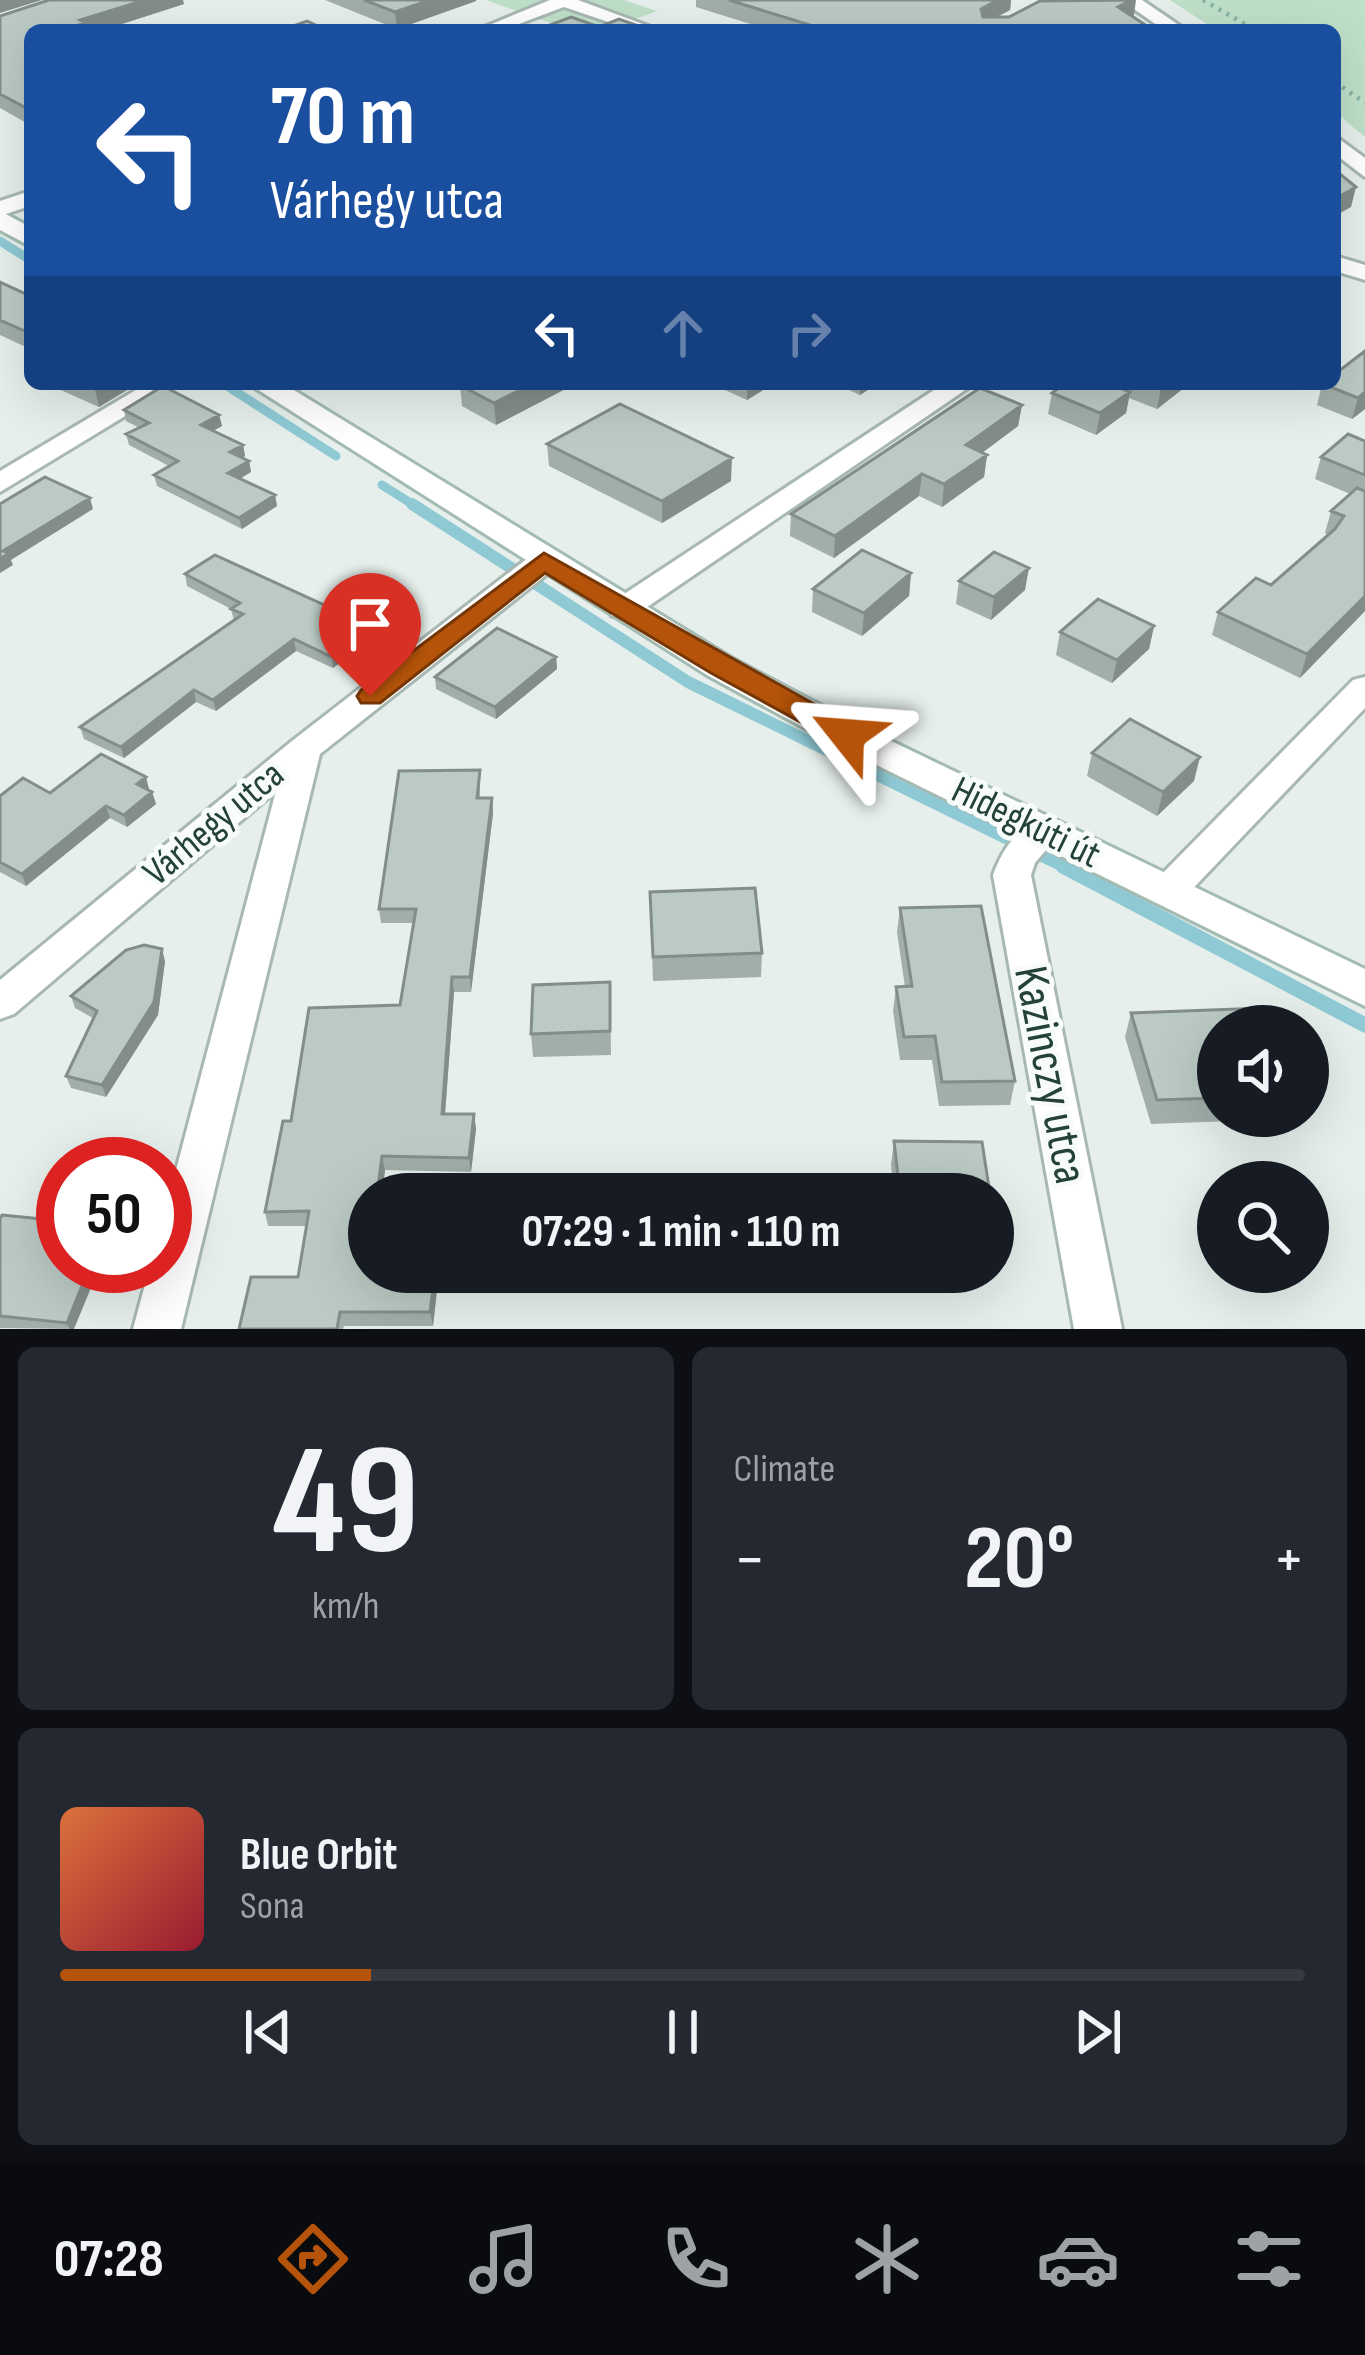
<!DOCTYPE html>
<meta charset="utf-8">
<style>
body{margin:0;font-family:"Sofia Sans Condensed",sans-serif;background:#242831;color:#f1f3f6;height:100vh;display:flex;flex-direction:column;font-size:45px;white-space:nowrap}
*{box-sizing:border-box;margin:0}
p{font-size:39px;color:#9ea1a6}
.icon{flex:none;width:66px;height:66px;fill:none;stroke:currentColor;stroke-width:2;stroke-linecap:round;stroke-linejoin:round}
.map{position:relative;height:1329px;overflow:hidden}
.panel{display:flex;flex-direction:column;gap:18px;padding:18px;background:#0d0f14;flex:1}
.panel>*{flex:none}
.hud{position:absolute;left:24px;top:24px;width:1317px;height:366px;border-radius:18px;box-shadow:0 12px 48px #0002;background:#1a4fa0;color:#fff;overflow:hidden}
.controls{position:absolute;left:1197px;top:1005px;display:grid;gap:24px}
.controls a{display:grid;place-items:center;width:132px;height:132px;border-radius:50%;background:#171b24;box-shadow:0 12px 48px #0002;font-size:60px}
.speed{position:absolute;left:36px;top:1137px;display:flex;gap:24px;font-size:60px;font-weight:700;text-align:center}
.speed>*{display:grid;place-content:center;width:156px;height:156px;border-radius:50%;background:#171b24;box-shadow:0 12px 48px #0002;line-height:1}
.speed .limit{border:18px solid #d22;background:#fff;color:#111}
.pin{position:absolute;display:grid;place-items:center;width:102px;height:102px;color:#fff;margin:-123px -51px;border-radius:50% 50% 50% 0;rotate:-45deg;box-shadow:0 0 12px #0007}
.pin .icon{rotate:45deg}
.me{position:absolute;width:132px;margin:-66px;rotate:298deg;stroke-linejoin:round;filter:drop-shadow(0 0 9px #0008)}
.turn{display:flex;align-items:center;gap:42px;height:252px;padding:0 48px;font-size:54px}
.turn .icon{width:156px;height:156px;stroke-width:2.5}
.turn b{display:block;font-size:84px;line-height:102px}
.lanes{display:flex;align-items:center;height:114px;padding:0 48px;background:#0003;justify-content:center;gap:60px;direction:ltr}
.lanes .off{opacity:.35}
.big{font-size:90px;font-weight:700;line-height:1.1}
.panel .tile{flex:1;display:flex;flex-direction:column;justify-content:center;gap:18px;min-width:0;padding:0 42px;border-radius:18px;background:#242831}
.panel .dial{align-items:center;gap:0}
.dial b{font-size:156px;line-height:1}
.song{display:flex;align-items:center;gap:36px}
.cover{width:144px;height:144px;border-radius:18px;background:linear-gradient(135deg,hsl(20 70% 55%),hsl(350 70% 35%))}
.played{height:12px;border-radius:6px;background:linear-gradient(90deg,#b45309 25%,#363941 25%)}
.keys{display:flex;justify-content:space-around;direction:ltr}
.heat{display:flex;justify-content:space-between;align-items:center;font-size:66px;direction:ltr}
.panel .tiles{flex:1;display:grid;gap:18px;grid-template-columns:1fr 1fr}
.tile:last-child{grid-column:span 2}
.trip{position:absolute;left:348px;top:1173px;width:666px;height:120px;border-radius:60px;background:#171b24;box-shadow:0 12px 48px #0002;font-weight:700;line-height:120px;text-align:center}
.tab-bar{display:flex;height:192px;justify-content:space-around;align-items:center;background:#090b0e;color:#9ea1a6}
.tab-bar .icon{width:84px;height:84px}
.tab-bar .active{color:#b45309}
.tab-bar b{font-size:54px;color:#f1f3f6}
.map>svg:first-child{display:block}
.green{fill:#bfe0c8}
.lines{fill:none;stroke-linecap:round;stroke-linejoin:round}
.stream-far2{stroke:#8ec9d4;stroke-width:9}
.stream-far1{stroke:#8ec9d4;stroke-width:12}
.stream{stroke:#8ec9d4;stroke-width:15}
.street-casing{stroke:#a8b8b2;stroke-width:6}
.secondary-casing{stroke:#a4bbb3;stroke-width:6}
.path{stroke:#86b3a5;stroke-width:4.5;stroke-dasharray:3 6;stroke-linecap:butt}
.street{fill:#fff;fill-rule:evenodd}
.secondary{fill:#fff;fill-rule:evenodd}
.wall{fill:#a1aea9}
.shaded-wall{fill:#838d89}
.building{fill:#bbcac4;stroke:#838d89;stroke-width:3}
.route{fill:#b45309;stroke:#753606;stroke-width:3}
.labels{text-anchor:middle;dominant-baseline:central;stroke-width:10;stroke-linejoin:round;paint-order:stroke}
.street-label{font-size:39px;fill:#24423a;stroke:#f7fbf9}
.near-street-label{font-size:48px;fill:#24423a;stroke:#f7fbf9}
</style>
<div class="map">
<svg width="1365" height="1329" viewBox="0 0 1365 1329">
<rect width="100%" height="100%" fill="#e6efeb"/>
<path class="green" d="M 486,0 L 624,0 L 657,11 C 576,42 564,27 486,0 Z
M 1170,0 L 1365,0 L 1365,137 L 1335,112 L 1335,30 L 1216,30 Z"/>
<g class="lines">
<path class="stream-far2" d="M 0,241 L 30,260
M 224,384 L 336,456
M 382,485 L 417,507"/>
<path class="stream-far1" d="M 412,504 L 688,682 L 1069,869"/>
<path class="stream" d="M 1063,866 L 1365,1025"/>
<g class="street-casing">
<path id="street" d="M 550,0 L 578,0 L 659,30 L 632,30 L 564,7 L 503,30 L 477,30 Z
M 1121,0 L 1142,0 L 1186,30 L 1164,30 Z
M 1335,136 L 1365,158 L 1365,177 L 1335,154 Z
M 30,191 L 30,206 L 0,216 L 0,201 Z
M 1335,256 L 1365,265 L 1365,280 L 1335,271 Z
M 146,384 L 178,384 L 0,492 L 0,471 Z
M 943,384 L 974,384 L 634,616 L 612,616 L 607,609 L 612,602 Z
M 544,552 L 559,561 L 555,568 L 320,754 L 181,1329 L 133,1329 L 150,1266 L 165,1266 L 165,1212 L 276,791 L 14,1014 L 0,1019 L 0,980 L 292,741 L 533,554 Z
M 1365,677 L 1365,708 L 1180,902 L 1167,906 L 1154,902 L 1148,892 L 1154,882 L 1353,680 Z
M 1043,819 L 1056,823 L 1061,832 L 1035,863 L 1031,875 L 1122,1329 L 1074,1329 L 993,875 C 1002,850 1017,827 1043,819 Z"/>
</g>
<g class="secondary-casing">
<path id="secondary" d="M 0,211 L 30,227 L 30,246 L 0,230 Z
M 249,384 L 284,384 L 733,659 L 860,726 L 1365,969 L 1365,1006 L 834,744 L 707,675 Z"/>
</g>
<path class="path" d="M 1203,0 L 1255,30
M 1335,82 L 1365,103"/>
<use href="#street" class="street"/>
<use href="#secondary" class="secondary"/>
</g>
<path class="wall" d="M 325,0 L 476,0 L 476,1 L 397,29 Z
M 696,0 L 1011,0 L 1010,10 L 996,17 L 1134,15 L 1132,16 L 1153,30 L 770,30 L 696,7 Z
M 184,4 L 103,30 L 30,30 L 30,125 L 0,108 L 0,16 Z
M 0,282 L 30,296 L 30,349 L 0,335 Z
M 1365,351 L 1365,409 L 1352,419 L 1317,405 L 1322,384 Z
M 47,384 L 137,384 L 99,407 Z
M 462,384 L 575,384 L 496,425 L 462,406 L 460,385 Z
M 712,384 L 773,384 L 747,400 Z
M 836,384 L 877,384 L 860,395 Z
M 1064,384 L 1189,384 L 1157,409 L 1129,398 L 1126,413 L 1096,435 L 1048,414 L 1052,393 Z
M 1022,405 L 1018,426 L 982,453 L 987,455 L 984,477 L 942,507 L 919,496 L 834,558 L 790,536 L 791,514 Z
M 124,410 L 219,415 L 222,426 L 213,431 L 243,445 L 245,456 L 242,458 L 249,461 L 251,472 L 240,479 L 275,495 L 277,506 L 242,529 L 157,486 L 154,475 L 169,466 L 129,445 L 126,434 L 140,428 L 126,421 Z
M 1365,441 L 1365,611 L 1300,678 L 1212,635 L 1218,612 L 1271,585 L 1328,535 L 1325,533 L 1331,511 L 1350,494 L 1315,479 L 1321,457 Z
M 547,444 L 731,481 L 662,523 L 549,466 Z
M 911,573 L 909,596 L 862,636 L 812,612 L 813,589 Z
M 185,574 L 331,608 L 400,603 L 401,615 L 333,668 L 296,651 L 216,711 L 196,702 L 124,758 L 84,739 L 80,727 L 234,621 L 231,609 L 187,586 Z
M 959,581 L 1025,590 L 991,620 L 956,604 Z
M 1154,626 L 1149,649 L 1112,683 L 1056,655 L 1060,632 Z
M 556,657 L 557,669 L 496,719 L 436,689 L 435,677 Z
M 1092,753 L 1194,781 L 1157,816 L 1087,776 Z
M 480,770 L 480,798 L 492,798 L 493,813 L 471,992 L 454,992 L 445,1114 L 474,1114 L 476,1129 L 471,1172 L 385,1170 L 382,1194 L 369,1194 L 369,1272 L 439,1272 L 433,1326 L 344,1326 L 343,1329 L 239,1329 L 298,1277 L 307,1226 L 268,1226 L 265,1212 L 291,1121 L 400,1005 L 413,923 L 381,923 L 379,909 Z
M 146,777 L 148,790 L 152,792 L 156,804 L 127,827 L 110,818 L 26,886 L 0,872 L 0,796 L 50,793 Z
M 650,892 L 762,953 L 761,977 L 653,981 Z
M 900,908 L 1015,1081 L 1010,1105 L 939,1106 L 932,1060 L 900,1060 L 893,1011 L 896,987 L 905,987 L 897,932 Z
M 165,961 L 158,1015 L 106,1097 L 71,1088 L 66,1076 L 93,1018 L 75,1008 L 71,996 Z
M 610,982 L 611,1055 L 533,1057 L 531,1034 Z
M 1131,1013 L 1218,1026 L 1218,1116 L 1288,1116 L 1287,1119 L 1151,1124 L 1125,1037 Z
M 894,1141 L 990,1194 L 894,1194 L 891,1165 Z
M 0,1219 L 74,1329 L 0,1328 Z"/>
<path class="shaded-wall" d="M 0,0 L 42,0 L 0,13 Z
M 145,0 L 183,0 L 184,4 L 103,30 L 76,30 L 80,20 Z
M 430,0 L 476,0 L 476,1 L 397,29 L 395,12 Z
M 998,0 L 1011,0 L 1010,10 L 979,26 L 981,9 Z
M 1132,0 L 1136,0 L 1134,15 L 1116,24 L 1118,7 Z
M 1356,187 L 1351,207 L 1335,216 L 1335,199 Z
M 96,384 L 137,384 L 99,407 L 94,385 Z
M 532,384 L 575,384 L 496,425 L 494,403 Z
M 747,384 L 773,384 L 747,400 Z
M 860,384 L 877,384 L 860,395 Z
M 1166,384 L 1189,384 L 1157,409 L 1161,387 Z
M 1130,392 L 1126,413 L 1096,435 L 1100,413 Z
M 1365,392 L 1365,409 L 1352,419 L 1358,398 Z
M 1022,405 L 1018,426 L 963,467 L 966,445 Z
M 219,415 L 222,426 L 203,436 L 201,425 Z
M 243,445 L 245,456 L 232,463 L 230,452 Z
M 987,455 L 984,477 L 942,507 L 944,484 Z
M 732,458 L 731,481 L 662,523 L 662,501 Z
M 249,461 L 251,472 L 230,484 L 228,473 Z
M 922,474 L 919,496 L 834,558 L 835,536 Z
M 275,495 L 277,506 L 242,529 L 239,518 Z
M 90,498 L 93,509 L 11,560 L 13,565 L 0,573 L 0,559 L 3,551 Z
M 1029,568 L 1025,590 L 991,620 L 994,597 Z
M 911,573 L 909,596 L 862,636 L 864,613 Z
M 1365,596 L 1365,611 L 1300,678 L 1307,654 Z
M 400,603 L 401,615 L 333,668 L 332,657 Z
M 1154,626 L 1149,649 L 1112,683 L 1117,660 Z
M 294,639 L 296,651 L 216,711 L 213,700 Z
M 556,657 L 557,669 L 496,719 L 495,707 Z
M 194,690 L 196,702 L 124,758 L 121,747 Z
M 1200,757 L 1194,781 L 1157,816 L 1163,792 Z
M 146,777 L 149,789 L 140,796 L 137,784 Z
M 152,792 L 156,804 L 127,827 L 124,815 Z
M 492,798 L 493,813 L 471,992 L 470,977 Z
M 106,806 L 110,818 L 26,886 L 22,874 Z
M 162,949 L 165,961 L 158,1015 L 106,1097 L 102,1085 Z
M 452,977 L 454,992 L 444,1128 L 442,1114 Z
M 474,1114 L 476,1129 L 471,1172 L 469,1158 Z
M 382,1156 L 385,1170 L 382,1194 L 377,1194 Z
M 90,1266 L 100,1266 L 74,1329 L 70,1329 L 67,1323 Z
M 435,1272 L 439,1272 L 433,1326 L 430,1312 Z"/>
<path class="building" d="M 49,0 L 145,0 L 80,20 L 86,23 L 75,26 L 85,30 L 30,30 L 30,110 L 0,94 L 0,16 Z
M 364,0 L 430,0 L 395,12 Z
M 729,0 L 998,0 L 981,9 L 983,17 L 1009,17 L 1040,1 L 1132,0 L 1118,7 L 1153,30 L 826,30 Z
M 571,17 L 599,27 L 619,19 L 650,30 L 537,30 Z
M 307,21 L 327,30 L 282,30 Z
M 1335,170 L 1356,187 L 1335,199 Z
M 0,282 L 30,296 L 30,331 L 27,332 L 0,320 Z
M 1365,351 L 1365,392 L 1358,398 L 1323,384 L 1335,384 L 1335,374 Z
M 462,384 L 532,384 L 494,403 L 460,385 Z
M 1064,384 L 1111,384 L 1130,392 L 1100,413 L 1052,393 Z
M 163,386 L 219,415 L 201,425 L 243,445 L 230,452 L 249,461 L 228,473 L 275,495 L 239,518 L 154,475 L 178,461 L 126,434 L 149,423 L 124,410 Z
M 980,388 L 1022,405 L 966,445 L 987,455 L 944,484 L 922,474 L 835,536 L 791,514 Z
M 620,404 L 732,458 L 662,501 L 547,444 Z
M 1348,434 L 1365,441 L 1365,475 L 1321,457 Z
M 45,477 L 90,498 L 3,551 L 9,553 L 0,559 L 0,504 Z
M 1357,488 L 1365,491 L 1365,596 L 1307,654 L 1218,612 L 1256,578 L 1271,585 L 1335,529 L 1344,516 L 1331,511 Z
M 862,550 L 911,573 L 864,613 L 813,589 Z
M 994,552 L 1029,568 L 994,597 L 959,581 Z
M 215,555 L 331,608 L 361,586 L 400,603 L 332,657 L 294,639 L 213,700 L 194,690 L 121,747 L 80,727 L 243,614 L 231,609 L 240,603 L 185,574 Z
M 1098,599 L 1154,626 L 1117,660 L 1060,632 Z
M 497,628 L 556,657 L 495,707 L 435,677 Z
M 1130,719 L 1200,757 L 1163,792 L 1092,753 Z
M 101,754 L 146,777 L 137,784 L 152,792 L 124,815 L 106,806 L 22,874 L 0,862 L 0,796 L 23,778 L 50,793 Z
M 480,770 L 477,798 L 492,798 L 470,977 L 452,977 L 442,1114 L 474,1114 L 469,1158 L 382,1156 L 377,1194 L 369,1194 L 369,1272 L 435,1272 L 430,1312 L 340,1312 L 337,1329 L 239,1329 L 251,1277 L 298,1277 L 309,1211 L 265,1212 L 283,1121 L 291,1121 L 309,1008 L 400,1005 L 416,909 L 379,909 L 399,771 Z
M 755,888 L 762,953 L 653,957 L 650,892 Z
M 981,906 L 1015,1081 L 942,1082 L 935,1036 L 904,1037 L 896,987 L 912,986 L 900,908 Z
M 144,945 L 162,949 L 154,1002 L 102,1085 L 66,1076 L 97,1011 L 71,996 L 126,950 Z
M 610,982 L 610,1031 L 531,1034 L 533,985 Z
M 1264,1008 L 1271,1026 L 1218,1026 L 1218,1098 L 1157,1100 L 1131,1013 Z
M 894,1141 L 982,1142 L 990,1194 L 900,1194 Z
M 2,1215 L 63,1221 L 63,1266 L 90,1266 L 67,1323 L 0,1316 L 0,1219 Z
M 993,1218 L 997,1246 L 993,1246 Z"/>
<path class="route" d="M 544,553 L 857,728 L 862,735 L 847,744 L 837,742 L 711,673 L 545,573 L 380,703 L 361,703 L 357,696 L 361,690 Z"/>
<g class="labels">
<g class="street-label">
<text transform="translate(1026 823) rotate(26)">Hidegkúti út</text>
<text transform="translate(214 824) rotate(-40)">Várhegy utca</text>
</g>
<g class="near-street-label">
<text transform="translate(1050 1075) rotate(79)">Kazinczy utca</text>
</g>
</g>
</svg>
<div class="controls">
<a><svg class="icon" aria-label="sound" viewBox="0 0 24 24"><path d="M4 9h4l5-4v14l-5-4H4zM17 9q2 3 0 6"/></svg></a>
<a><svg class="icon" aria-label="search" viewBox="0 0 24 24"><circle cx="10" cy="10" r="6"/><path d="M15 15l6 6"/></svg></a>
</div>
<div class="speed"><div class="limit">50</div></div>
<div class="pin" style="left:370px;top:696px;background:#d93025"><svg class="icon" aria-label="arrive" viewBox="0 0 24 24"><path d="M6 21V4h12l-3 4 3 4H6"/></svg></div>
<svg class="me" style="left:847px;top:735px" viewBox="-20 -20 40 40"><path d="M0-17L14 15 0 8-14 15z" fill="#b45309" stroke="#fff" stroke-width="4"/></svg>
<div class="trip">07:29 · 1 min · 110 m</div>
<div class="hud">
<div class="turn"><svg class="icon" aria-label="left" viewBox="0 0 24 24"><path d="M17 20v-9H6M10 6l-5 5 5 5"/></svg><div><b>70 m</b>Várhegy utca</div></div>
<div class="lanes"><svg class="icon" aria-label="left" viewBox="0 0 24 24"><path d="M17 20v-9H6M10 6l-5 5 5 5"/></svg><svg class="icon off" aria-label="ahead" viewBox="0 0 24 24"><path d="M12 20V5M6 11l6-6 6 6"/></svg><svg class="icon off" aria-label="right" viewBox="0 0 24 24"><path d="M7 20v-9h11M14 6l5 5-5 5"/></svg></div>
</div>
</div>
<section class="panel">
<div class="tiles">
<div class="tile dial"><b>49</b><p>km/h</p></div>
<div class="tile"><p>Climate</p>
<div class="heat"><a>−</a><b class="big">20°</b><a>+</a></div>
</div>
<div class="tile">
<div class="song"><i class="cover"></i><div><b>Blue Orbit</b><p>Sona</p></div></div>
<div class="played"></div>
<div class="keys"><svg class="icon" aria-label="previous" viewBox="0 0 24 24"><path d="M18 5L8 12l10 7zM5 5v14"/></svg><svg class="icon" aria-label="pause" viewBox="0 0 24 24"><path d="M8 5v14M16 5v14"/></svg><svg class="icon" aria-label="next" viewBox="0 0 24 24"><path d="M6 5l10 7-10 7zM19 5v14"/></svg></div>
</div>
</div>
</section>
<nav class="tab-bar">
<b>07:28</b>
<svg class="icon active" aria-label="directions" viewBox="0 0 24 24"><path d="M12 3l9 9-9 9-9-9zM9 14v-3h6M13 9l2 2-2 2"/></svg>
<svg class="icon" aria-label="music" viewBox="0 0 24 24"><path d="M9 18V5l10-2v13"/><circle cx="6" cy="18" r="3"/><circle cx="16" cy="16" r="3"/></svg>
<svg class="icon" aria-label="phone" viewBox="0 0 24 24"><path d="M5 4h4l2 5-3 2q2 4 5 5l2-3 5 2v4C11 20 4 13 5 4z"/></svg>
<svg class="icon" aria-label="climate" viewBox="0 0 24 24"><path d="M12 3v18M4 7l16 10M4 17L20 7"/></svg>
<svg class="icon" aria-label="car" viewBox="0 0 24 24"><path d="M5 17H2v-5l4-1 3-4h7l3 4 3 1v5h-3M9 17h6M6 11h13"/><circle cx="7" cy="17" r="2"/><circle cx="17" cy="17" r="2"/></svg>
<svg class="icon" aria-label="filters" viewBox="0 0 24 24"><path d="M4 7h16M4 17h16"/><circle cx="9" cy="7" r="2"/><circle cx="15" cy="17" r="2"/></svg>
</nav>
